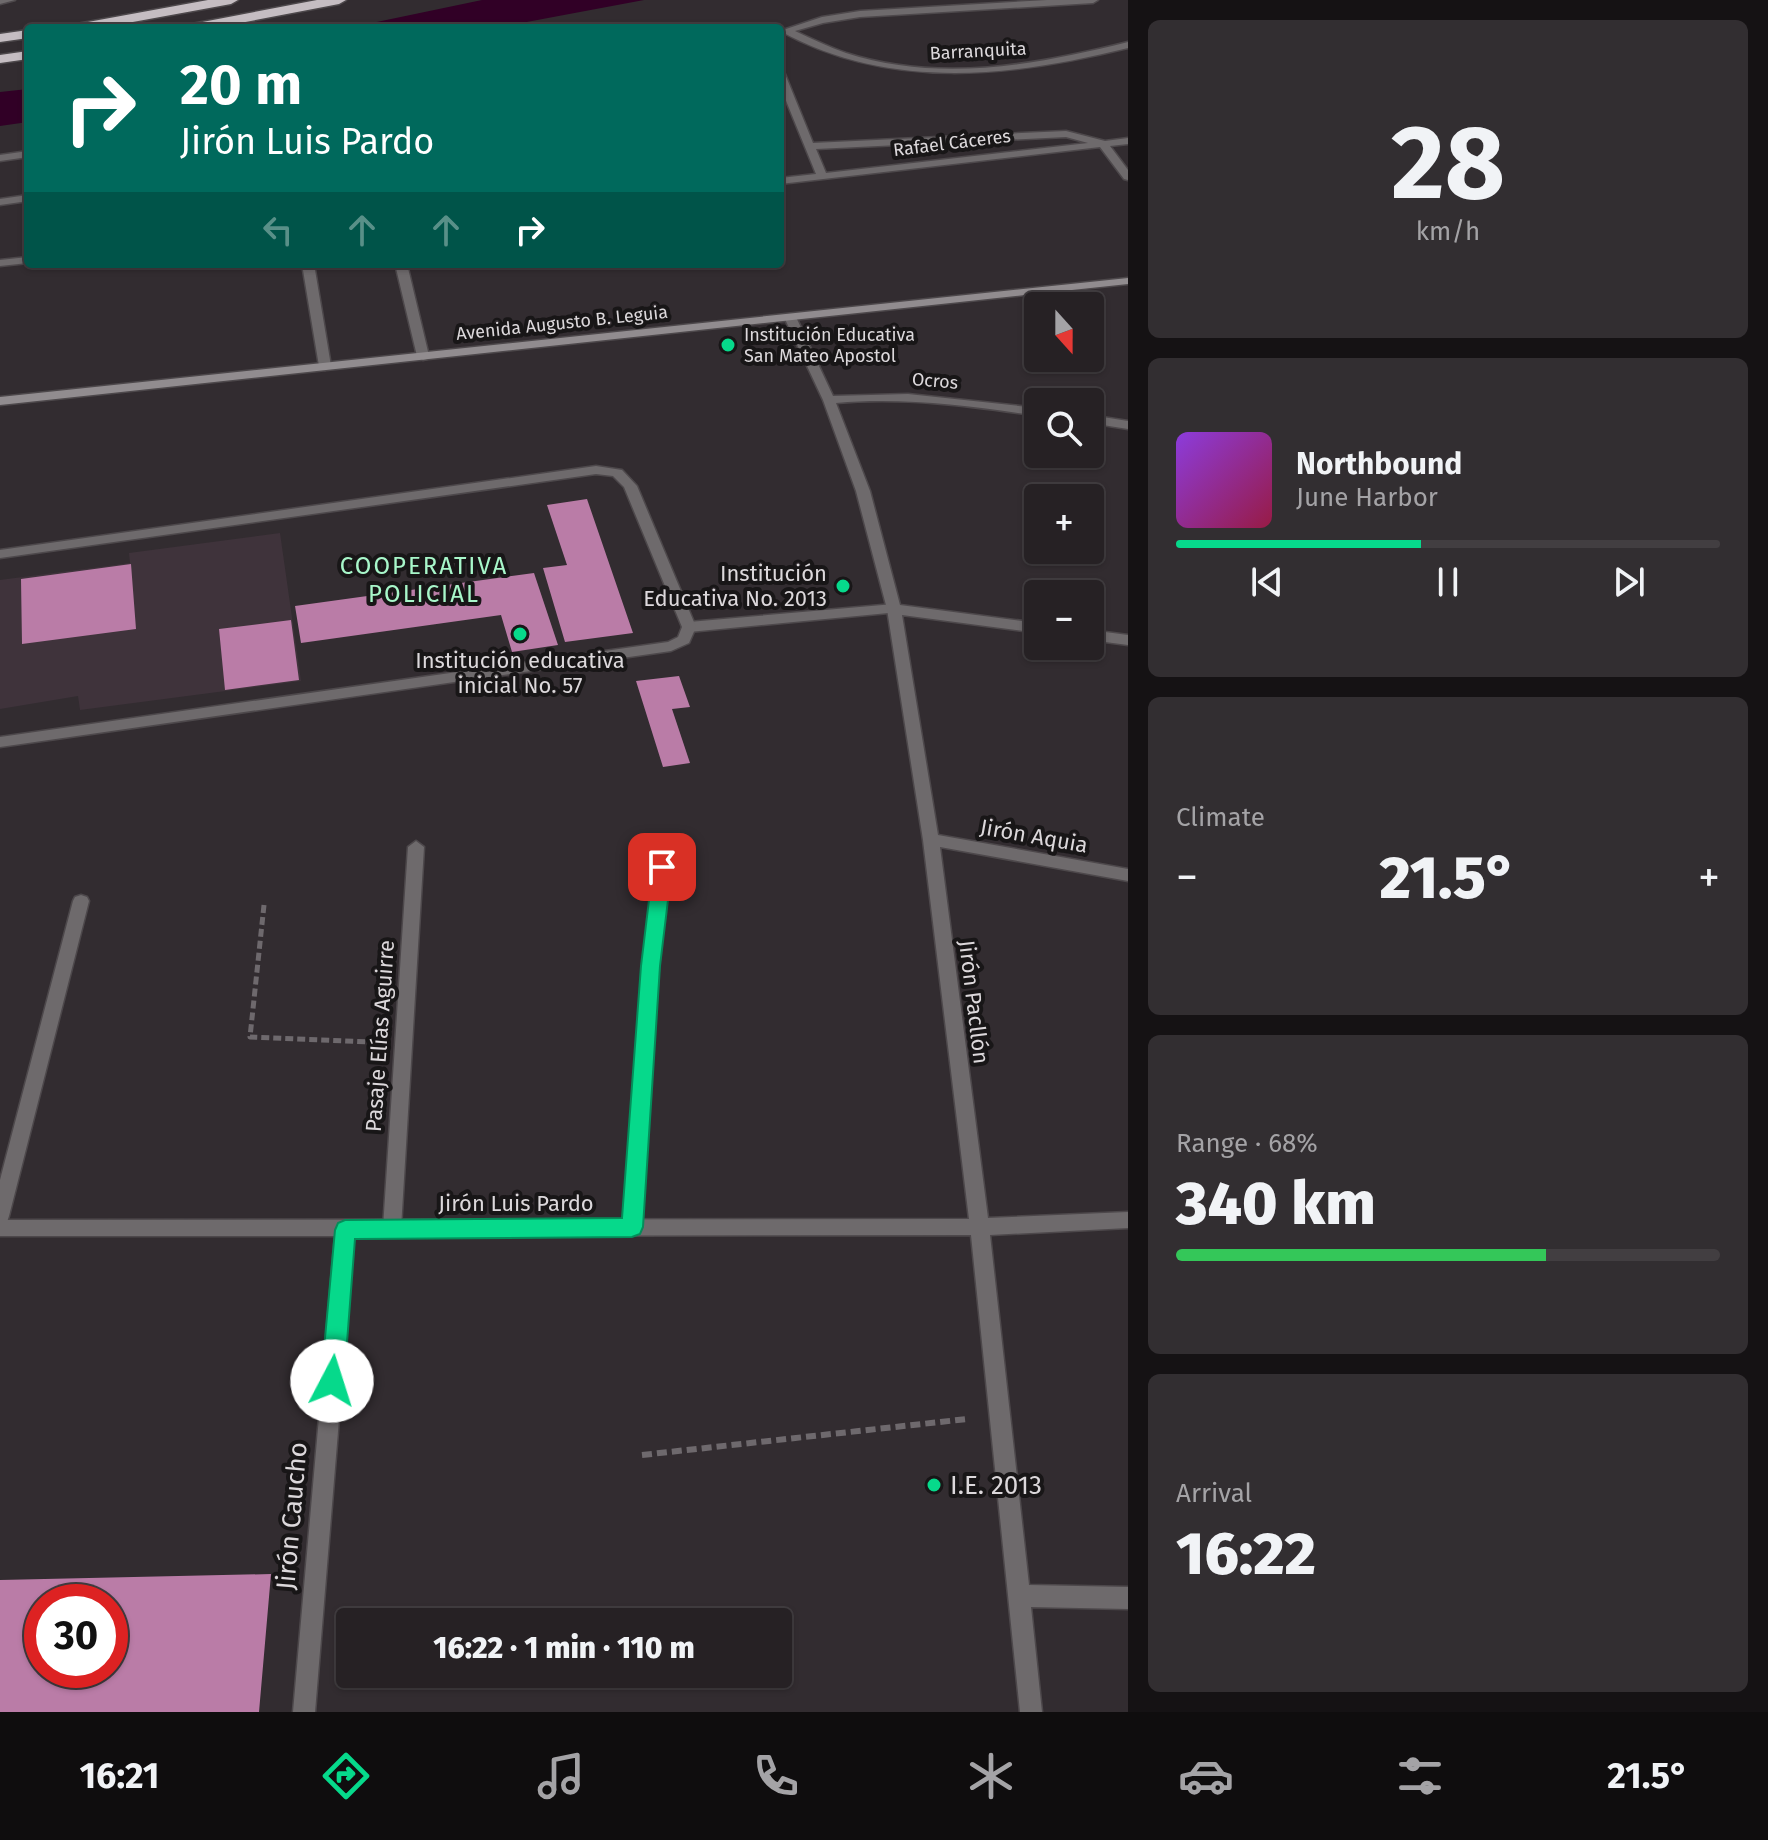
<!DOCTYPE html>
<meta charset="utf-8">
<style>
body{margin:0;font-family:"Fira Sans",sans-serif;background:#322e31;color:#f1f3f6;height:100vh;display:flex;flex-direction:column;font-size:30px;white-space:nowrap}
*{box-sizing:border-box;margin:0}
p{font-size:26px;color:#a4a3a6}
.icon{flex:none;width:44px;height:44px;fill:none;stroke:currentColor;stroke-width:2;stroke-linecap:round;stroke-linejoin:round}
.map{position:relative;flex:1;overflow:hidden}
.side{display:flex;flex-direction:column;gap:20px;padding:20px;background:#151214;width:640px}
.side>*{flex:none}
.hud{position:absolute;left:24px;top:24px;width:760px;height:244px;border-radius:8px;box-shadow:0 2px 6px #0004,0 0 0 2px #423e41;background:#00695c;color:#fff;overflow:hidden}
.needle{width:52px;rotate:159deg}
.fabs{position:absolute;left:1024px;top:292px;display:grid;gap:16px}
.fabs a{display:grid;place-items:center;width:80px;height:80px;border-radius:8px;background:#262124;box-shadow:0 2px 6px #0004,0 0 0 2px #423e41;font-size:40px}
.speed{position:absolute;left:24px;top:1584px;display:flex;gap:16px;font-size:40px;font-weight:700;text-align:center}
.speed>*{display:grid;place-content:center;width:104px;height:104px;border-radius:50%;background:#262124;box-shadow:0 2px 6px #0004,0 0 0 2px #423e41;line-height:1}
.speed .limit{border:12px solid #d22;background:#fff;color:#111}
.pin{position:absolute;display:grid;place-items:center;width:68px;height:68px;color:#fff;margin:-34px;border-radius:16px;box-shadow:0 4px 12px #0006}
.me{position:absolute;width:88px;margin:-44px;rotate:5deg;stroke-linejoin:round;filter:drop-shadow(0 0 6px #0008)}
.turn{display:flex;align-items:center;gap:28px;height:168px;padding:0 24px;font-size:36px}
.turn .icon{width:104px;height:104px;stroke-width:2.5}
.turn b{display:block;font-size:56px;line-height:68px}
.lanes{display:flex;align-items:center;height:76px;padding:0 24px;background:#0003;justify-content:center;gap:40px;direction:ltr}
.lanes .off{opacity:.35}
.big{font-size:60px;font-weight:800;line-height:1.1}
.side .tile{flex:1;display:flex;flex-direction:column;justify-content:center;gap:12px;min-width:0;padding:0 28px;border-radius:12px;background:#322e31}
.side .dial{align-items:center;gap:0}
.dial b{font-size:104px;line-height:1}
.song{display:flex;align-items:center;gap:24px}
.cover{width:96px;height:96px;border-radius:12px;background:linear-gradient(135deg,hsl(270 70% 55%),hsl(340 70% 35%))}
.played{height:8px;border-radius:4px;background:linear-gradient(90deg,#06d98b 45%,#423e41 45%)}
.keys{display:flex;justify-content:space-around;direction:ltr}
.heat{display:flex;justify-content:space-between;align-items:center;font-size:44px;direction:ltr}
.charge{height:12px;border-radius:6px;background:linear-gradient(90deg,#34c759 68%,#423e41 0)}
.trip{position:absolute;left:336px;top:1608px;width:456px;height:80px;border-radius:8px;background:#262124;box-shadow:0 2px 6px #0004,0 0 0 2px #423e41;font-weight:800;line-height:80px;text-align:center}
.tab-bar{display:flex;height:128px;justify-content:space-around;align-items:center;background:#0f0d0e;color:#a4a3a6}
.tab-bar .icon{width:56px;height:56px}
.tab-bar .selected{color:#06d98b}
.tab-bar b{font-size:36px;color:#f1f3f6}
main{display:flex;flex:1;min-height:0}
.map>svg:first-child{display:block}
.built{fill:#3f333b}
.water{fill:#310026}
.building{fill:#ba7ca7;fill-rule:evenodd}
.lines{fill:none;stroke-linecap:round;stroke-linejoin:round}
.service-casing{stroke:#4d484b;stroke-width:3}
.pedestrian-casing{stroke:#4d484b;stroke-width:3}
.minor-casing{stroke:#4d484b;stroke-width:3}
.tertiary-casing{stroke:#4d484b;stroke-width:3}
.secondary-casing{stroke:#4d484b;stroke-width:3}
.motorway-casing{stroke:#4d484b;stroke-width:3}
.path-far1{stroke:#6e696d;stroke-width:5;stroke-dasharray:8 4;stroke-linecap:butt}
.path{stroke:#6e696d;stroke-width:6;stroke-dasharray:10 5;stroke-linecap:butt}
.service{fill:#6e6a6c;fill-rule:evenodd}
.pedestrian{fill:#6e6a6c;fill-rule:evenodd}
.minor{fill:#6e6a6c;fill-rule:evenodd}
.tertiary{fill:#6e6a6c;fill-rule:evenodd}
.secondary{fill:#918c8f;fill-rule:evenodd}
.motorway{fill:#c5bdc2;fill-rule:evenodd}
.route{fill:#06d98b;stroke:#048d5a;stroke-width:2}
.poi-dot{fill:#06d98b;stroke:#181617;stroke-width:3}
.labels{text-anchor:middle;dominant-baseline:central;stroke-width:8;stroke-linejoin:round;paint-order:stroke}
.far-street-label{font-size:18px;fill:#dcd8db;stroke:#181617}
.far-poi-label{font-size:18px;fill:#dcd8db;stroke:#181617;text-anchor:start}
.poi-label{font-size:22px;fill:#dcd8db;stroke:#181617;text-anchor:end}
.street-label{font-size:22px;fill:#dcd8db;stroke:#181617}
.neighbourhood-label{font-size:24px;letter-spacing:2px;fill:#a8f7ca;stroke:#181617}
.near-poi-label{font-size:26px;fill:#dcd8db;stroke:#181617;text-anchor:start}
.near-street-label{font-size:26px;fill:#dcd8db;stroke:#181617}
</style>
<main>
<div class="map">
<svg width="1128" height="1712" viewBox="0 0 1128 1712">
<rect width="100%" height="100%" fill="#322c30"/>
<path class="built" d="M 280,533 L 301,681 L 80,710 L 78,696 L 0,709 L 0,580 L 130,563 L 129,553 Z"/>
<path class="water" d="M 482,0 L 644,0 L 494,28 L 348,28 Z
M 28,89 L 28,122 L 0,126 L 0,92 Z"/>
<path class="building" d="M 587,499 L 633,633 L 565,642 L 543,568 L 567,565 L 547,505 Z
M 131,564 L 136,629 L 22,644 L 21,579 Z
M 534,573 L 558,645 L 512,652 L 501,615 L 301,643 L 295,606 Z
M 291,620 L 299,680 L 225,690 L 219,629 Z
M 679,676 L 690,707 L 672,709 L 690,763 L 663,767 L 636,681 Z
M 271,1574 L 259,1712 L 0,1712 L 0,1580 ZM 42,1602 L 110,1602 L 110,1670 L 42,1670 Z"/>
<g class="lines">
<g class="service-casing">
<path id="service" d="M 416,841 L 424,847 L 401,1228 L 399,1234 L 392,1236 L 385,1234 L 383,1228 L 408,847 Z
M 662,861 L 670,867 L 659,966 L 641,1227 L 639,1233 L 632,1235 L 625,1233 L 623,1227 L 643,966 L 654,867 Z"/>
</g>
<g class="pedestrian-casing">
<path id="pedestrian" d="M 894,604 L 901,609 L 899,612 L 689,632 L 682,627 L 689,622 Z
M 81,895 L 87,897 L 89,901 L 9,1216 L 7,1222 L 0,1224 L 0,1180 L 73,901 L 75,897 Z"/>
</g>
<g class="minor-casing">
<path id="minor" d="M 1047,0 L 1098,0 L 1093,3 L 860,17 L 823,23 L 795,31 C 812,39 829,47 846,53 C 939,83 1036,65 1128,42 L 1128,48 C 1011,77 890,91 780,31 L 822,17 L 860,11 Z
M 780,71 L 785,74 L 813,143 L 1066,131 L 1105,141 L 1128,138 L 1128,144 L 1110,146 L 1128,170 L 1128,180 L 1124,179 L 1100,147 L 780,184 L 780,178 L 816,174 L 780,86 ZM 1066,137 L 1088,143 L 826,173 L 816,149 Z
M 28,151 L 28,157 L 0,161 L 0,155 Z
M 28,195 L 28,201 L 0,205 L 0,199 Z
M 28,257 L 28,263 L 0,266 L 0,260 Z
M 302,264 L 314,264 L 331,366 L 325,370 L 319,366 Z
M 395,264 L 407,264 L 429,356 L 427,359 L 423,360 L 417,356 Z
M 790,314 L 796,317 L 833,396 L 908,394 L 1038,408 L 1038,416 C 971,406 904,397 836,403 L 870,491 L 900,605 L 1038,623 L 1038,633 L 902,615 L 938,835 L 1128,869 L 1128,881 L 940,847 L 988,1218 L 1128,1212 L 1128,1228 L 990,1235 L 1029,1585 L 1128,1587 L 1128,1609 L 1031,1607 L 1042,1712 L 1020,1712 L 971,1235 L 354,1236 L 315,1712 L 293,1712 L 335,1236 L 0,1236 L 0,1220 L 969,1219 L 923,840 L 887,609 L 856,491 L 823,400 L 784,317 Z
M 1090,415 L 1128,421 L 1128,429 L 1090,423 Z
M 596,466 L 622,470 L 637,486 L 696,627 L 689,643 L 671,651 L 0,747 L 0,737 L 668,642 L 678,637 L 682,627 L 624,487 L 613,476 L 596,474 L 0,558 L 0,550 Z
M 1090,630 L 1128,635 L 1128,645 L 1090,640 Z"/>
</g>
<g class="tertiary-casing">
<path id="tertiary" d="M 0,0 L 15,0 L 0,4 Z"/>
</g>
<g class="secondary-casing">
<path id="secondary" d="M 1128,278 L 1128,284 L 0,405 L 0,397 Z"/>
</g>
<g class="motorway-casing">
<path id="motorway" d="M 208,0 L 238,0 L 231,4 L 100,28 L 70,28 L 77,24 Z
M 317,0 L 346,0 L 339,4 L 214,28 L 185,28 L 192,24 Z
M 28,30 L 28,38 L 0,42 L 0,34 Z
M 28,51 L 28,59 L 0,63 L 0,55 Z"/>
</g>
<path class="path-far1" d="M 264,905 L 250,1037 L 371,1042"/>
<path class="path" d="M 642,1455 L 967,1419"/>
<use href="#service" class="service"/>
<use href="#pedestrian" class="pedestrian"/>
<use href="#minor" class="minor"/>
<use href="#tertiary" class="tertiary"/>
<use href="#secondary" class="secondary"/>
<use href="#motorway" class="motorway"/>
</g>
<path class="route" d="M 662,860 L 672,867 L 660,966 L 643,1227 L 640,1234 L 632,1237 L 355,1239 L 344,1381 L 341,1388 L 332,1391 L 324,1388 L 321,1381 L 335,1230 L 338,1223 L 345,1220 L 622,1218 L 641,966 L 653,867 Z"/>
<g class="poi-dot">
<circle cx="728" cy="345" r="8"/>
<circle cx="843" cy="586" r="8"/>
<circle cx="520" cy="634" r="8"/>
<circle cx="934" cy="1485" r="8"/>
</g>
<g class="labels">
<g class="far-street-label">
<text transform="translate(978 51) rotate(-3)">Barranquita</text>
<text transform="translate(952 143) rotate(-7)">Rafael Cáceres</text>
<text transform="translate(562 323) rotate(-6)">Avenida Augusto B. Leguia</text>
<text transform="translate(935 381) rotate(5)">Ocros</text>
</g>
<g class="far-poi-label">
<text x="744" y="335">Institución Educativa<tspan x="744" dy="21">San Mateo Apostol</tspan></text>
</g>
<g class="poi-label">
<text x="827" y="573">Institución<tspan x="827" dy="25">Educativa No. 2013</tspan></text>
<text x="520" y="660" text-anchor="middle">Institución educativa<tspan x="520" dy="25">inicial No. 57</tspan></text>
</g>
<g class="street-label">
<text transform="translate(1034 836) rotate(10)">Jirón Aquia</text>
<text transform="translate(974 1002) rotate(83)">Jirón Pacllón</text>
<text transform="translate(380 1036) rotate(-86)">Pasaje Elías Aguirre</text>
<text x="516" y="1203">Jirón Luis Pardo</text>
</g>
<g class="neighbourhood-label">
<text x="424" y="566">COOPERATIVA<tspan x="424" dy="28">POLICIAL</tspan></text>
</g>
<g class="near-poi-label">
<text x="950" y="1485">I.E. 2013</text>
</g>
<g class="near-street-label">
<text transform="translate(292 1516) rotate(-85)">Jirón Caucho</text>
</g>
</g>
</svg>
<div class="fabs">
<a><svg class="needle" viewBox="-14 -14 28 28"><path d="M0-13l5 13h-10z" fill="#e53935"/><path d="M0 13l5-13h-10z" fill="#a4a3a6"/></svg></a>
<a><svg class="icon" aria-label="search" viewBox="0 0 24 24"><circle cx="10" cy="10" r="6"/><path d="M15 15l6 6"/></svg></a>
<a>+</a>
<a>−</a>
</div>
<div class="speed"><div class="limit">30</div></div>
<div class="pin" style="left:662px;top:867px;background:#d93025"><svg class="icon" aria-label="arrive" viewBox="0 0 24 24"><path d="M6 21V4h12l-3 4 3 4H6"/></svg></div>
<svg class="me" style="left:332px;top:1381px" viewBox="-20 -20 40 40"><circle r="19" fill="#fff"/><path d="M0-13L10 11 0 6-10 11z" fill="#06d98b"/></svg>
<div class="trip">16:22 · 1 min · 110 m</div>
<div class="hud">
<div class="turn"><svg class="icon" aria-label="right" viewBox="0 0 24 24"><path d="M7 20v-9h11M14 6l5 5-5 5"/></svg><div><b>20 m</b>Jirón Luis Pardo</div></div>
<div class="lanes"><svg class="icon off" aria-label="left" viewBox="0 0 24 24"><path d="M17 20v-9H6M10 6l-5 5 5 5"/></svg><svg class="icon off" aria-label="ahead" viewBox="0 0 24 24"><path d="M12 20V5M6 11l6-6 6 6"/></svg><svg class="icon off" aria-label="ahead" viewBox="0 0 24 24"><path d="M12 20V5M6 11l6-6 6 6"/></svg><svg class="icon" aria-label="right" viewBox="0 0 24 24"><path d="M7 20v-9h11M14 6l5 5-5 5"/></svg></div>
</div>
</div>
<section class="side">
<div class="tile dial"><b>28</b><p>km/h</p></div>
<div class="tile">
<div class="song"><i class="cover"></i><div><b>Northbound</b><p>June Harbor</p></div></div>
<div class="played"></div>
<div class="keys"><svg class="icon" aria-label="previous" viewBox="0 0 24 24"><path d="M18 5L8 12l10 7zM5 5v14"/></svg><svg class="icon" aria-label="pause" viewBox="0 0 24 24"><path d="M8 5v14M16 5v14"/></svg><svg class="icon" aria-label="next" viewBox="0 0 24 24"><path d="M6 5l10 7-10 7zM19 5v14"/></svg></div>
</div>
<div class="tile"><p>Climate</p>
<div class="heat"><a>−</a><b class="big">21.5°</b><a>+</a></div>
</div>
<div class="tile"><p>Range · 68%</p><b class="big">340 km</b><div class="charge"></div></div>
<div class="tile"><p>Arrival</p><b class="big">16:22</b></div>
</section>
</main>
<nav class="tab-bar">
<b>16:21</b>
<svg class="icon selected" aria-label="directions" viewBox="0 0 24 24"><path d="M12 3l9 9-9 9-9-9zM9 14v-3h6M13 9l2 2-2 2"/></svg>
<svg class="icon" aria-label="music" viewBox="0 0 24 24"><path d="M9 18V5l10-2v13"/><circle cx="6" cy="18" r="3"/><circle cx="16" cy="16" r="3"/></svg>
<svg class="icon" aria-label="phone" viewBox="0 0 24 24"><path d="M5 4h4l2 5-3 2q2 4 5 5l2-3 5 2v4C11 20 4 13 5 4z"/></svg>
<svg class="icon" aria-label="climate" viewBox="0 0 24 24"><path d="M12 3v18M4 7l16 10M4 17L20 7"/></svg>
<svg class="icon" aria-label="car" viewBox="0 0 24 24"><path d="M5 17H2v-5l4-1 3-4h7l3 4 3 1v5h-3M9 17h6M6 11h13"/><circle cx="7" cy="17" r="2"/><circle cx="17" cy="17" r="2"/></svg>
<svg class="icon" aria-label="filters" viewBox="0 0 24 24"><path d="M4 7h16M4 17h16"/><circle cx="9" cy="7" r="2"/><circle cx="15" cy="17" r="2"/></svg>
<b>21.5°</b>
</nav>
